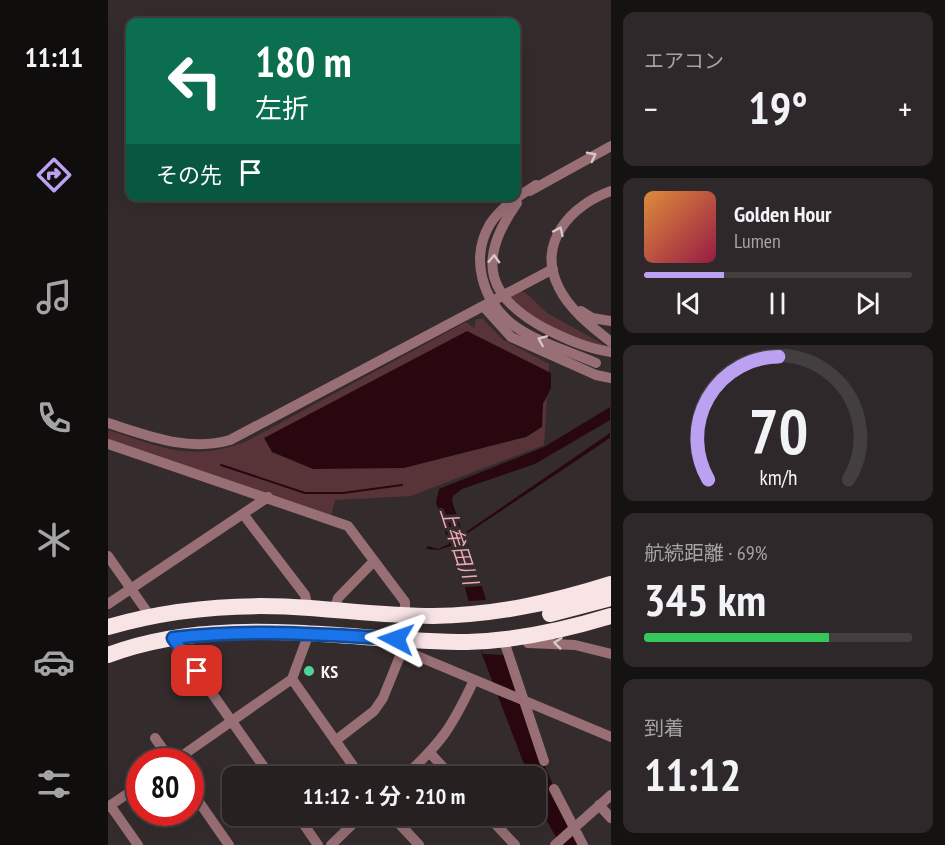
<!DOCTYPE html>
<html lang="ja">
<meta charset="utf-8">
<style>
body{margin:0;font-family:"PT Sans Narrow","Noto Sans JP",sans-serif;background:#2f282a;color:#f1f3f6;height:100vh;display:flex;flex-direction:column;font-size:22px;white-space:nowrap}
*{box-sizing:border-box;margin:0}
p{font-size:20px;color:#a4a3a5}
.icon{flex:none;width:33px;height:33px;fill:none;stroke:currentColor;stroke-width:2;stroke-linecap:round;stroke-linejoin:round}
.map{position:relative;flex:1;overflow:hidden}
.panel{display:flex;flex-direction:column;gap:12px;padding:12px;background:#151212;width:334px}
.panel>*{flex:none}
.banner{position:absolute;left:18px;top:18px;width:394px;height:183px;border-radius:12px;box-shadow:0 6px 24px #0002,0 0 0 2px #433e3f;background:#0b6e4f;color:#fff;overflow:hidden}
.speed{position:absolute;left:18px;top:748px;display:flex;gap:12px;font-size:30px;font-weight:700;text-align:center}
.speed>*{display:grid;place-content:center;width:78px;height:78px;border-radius:50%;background:#272021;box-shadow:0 6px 24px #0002,0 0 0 2px #433e3f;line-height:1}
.speed .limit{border:9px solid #d22;background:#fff;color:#111}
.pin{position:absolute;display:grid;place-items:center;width:51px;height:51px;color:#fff;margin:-26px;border-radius:12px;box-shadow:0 3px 9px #0006}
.me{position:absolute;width:66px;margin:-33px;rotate:274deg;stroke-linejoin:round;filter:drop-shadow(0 0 4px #0008)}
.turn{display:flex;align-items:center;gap:21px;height:126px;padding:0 30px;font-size:27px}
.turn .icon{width:78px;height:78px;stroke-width:2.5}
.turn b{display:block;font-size:42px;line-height:51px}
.then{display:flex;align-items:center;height:57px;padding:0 30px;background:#0003;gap:12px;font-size:22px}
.big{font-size:45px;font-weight:700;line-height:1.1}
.panel .card{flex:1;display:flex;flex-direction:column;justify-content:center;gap:9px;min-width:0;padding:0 21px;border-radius:12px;background:#2f282a}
.panel .dial{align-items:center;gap:0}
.dial svg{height:156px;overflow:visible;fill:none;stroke:#433e3f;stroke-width:7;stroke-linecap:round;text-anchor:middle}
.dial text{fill:#f1f3f6;stroke:none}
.song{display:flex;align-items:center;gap:18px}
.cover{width:72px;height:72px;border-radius:9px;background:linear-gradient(135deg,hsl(30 70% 55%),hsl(340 70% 35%))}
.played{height:6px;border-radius:3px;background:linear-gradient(90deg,#bca0f2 30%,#433e3f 30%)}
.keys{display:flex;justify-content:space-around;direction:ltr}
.heat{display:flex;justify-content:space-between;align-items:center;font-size:33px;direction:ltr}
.charge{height:9px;border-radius:4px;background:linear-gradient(90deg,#34c759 69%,#433e3f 0)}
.trip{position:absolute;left:114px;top:766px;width:324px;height:60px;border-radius:12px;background:#272021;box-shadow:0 6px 24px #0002,0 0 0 2px #433e3f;font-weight:700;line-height:60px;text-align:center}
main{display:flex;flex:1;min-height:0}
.dock{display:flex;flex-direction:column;width:108px;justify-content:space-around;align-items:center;background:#100d0d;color:#a4a3a5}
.dock .icon{width:42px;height:42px}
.dock .selected{color:#bca0f2}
.dock b{font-size:27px;color:#f1f3f6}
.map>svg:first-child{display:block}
.green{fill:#583439}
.water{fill:#28080e}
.pier{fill:#342b2c}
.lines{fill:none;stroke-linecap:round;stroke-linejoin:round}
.stream{stroke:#28080e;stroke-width:2}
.minor{stroke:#986f74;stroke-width:10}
.highway{stroke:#f8e3e5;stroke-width:16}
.minor-bridge{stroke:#986f74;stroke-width:10}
.oneway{stroke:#d7c5c7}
.route-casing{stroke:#114b97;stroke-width:15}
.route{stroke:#1a73e8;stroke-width:10}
.poi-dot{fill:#4ed399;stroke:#342b2c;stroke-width:2}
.labels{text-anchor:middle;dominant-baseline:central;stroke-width:6;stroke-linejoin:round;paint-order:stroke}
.poi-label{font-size:18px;font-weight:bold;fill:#f9f3f3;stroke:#342b2c;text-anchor:start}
.water-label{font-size:20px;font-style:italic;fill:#efa8b1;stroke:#342b2c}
</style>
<main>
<nav class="dock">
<b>11:11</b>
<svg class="icon selected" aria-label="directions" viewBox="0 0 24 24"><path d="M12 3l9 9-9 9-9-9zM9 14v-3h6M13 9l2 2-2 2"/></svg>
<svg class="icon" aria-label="music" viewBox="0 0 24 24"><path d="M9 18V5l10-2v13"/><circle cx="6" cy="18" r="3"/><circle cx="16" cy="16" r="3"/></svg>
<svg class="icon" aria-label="phone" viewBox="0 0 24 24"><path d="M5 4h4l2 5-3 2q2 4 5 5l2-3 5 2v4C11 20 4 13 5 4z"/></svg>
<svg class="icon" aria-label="climate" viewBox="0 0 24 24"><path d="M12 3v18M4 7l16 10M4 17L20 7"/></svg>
<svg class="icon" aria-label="car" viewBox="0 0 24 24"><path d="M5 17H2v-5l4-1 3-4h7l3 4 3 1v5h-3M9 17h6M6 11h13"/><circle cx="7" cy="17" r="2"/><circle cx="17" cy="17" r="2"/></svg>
<svg class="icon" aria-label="filters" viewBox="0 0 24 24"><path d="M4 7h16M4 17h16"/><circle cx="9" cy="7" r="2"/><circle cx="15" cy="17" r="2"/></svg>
</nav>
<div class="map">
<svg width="503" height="845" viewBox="0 0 503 845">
<rect width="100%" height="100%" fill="#342b2c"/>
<path class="green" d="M 412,291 L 418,293 L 439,313 L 502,348 C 465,338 426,326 401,295 Z
M 368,319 L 375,319 L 394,339 L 441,364 L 436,445 L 303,496 L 227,500 L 223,516 L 0,442 L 0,430 C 53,447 83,463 139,441 L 358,322 L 366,328 Z"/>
<path class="water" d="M 359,331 L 443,373 L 443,388 L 435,404 L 434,427 L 418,437 L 296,468 L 205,469 L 164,452 L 156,438 Z
M 502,407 L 502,420 L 427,464 L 354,489 L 345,496 L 344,501 L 355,534 L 502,433 L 502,438 L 357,535 C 392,640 422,748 474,845 L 453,845 C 439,822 428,804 428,777 L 421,777 L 375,657 L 346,545 L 330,550 L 318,549 L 320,546 L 330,549 L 341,544 L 328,502 L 331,489 L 436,447 Z"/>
<path class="pier" d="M 379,600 L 394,639 L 396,655 L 375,654 L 371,640 L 367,640 L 360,601 Z"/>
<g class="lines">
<path class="stream" d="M 113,465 L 197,493 L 235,493 L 294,485"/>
<path class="minor" d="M 422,191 L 503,146
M 503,191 C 463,205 428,243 451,288 C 462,310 483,326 503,342
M 375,306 L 403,337 L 488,375 L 503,378
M 473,311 L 484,318 L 503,321
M 0,423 C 41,436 80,452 122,440 L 445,269
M 0,444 L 240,526 L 297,602 L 297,614
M 135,514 L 197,595 L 200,608
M 0,556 L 42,616
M 0,604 L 160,497
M 226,611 L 230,598 L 266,561
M 201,633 L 184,679 L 253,777
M 65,638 L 163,777
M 420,643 L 467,645 L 503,654
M 397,644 L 436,761
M 295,650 L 503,737
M 47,738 L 64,762
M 227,741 L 266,711 L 275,698 L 296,646
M 322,753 L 344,777
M 65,762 L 184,679
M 296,777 C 334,742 344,727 366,680
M 82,789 L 121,845
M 446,789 L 475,845
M 2,805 L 30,845
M 491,805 L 503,818
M 0,807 L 32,785
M 190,816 L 210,845
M 284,816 L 311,845
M 380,816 L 407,845
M 223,845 L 253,816
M 447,845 L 503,795"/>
<path class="highway" d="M 442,614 L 503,598
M 0,627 C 65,608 135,603 202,608 C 243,611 284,616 325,616 C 387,615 443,603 503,584
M 0,655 C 114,612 241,642 359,642 C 407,641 457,630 503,616"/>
<path class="minor-bridge" d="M 428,185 C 411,196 393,207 382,224 C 362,258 374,300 404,324 C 427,342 461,351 488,363
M 409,203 C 367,262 379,299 442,331 C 462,341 481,349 503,352"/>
</g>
<defs><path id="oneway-chevron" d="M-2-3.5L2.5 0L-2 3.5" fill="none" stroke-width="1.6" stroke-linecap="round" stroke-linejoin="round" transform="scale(1.5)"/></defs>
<g class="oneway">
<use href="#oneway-chevron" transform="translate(484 156) rotate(-28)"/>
<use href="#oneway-chevron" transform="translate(451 231) rotate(-65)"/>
<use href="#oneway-chevron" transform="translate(386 259) rotate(-88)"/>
<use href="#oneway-chevron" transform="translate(434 340) rotate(-157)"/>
<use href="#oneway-chevron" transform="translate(450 643) rotate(-174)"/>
</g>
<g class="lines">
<g class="route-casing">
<path id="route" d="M 89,671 L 65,638 C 139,629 214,634 288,639"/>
</g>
<use href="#route" class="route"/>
</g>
<circle class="poi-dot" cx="201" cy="671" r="6"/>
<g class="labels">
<g class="poi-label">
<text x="213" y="671">KS</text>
</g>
<g class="water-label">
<text transform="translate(351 546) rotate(72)">上牟田川</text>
</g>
</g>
</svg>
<div class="speed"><div class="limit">80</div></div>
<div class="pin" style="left:89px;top:671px;background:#d93025"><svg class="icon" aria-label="arrive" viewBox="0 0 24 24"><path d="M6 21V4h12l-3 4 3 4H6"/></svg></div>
<svg class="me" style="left:288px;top:639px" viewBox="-20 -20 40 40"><path d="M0-17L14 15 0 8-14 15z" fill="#1a73e8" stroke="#fff" stroke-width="4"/></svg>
<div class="trip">11:12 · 1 分 · 210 m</div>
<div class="banner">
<div class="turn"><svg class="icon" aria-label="left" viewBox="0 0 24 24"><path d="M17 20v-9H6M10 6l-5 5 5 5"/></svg><div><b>180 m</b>左折</div></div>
<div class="then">その先<svg class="icon" aria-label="arrive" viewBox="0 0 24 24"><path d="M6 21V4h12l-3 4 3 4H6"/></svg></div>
</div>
</div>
<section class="panel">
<div class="card"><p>エアコン</p>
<div class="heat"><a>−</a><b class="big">19°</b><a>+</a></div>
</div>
<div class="card">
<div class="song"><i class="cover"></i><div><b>Golden Hour</b><p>Lumen</p></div></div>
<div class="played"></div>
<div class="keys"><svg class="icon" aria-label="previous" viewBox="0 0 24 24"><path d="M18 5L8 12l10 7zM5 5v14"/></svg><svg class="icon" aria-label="pause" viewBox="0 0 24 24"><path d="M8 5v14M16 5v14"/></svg><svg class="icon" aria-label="next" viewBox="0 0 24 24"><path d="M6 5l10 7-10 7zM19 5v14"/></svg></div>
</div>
<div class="card dial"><svg viewBox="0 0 100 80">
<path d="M14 69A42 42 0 1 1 86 69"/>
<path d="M14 69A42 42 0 0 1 50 6" stroke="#bca0f2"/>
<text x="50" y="56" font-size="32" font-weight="700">70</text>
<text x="50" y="72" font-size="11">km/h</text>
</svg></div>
<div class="card"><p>航続距離 · 69%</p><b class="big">345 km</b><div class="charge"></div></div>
<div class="card"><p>到着</p><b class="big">11:12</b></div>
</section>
</main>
